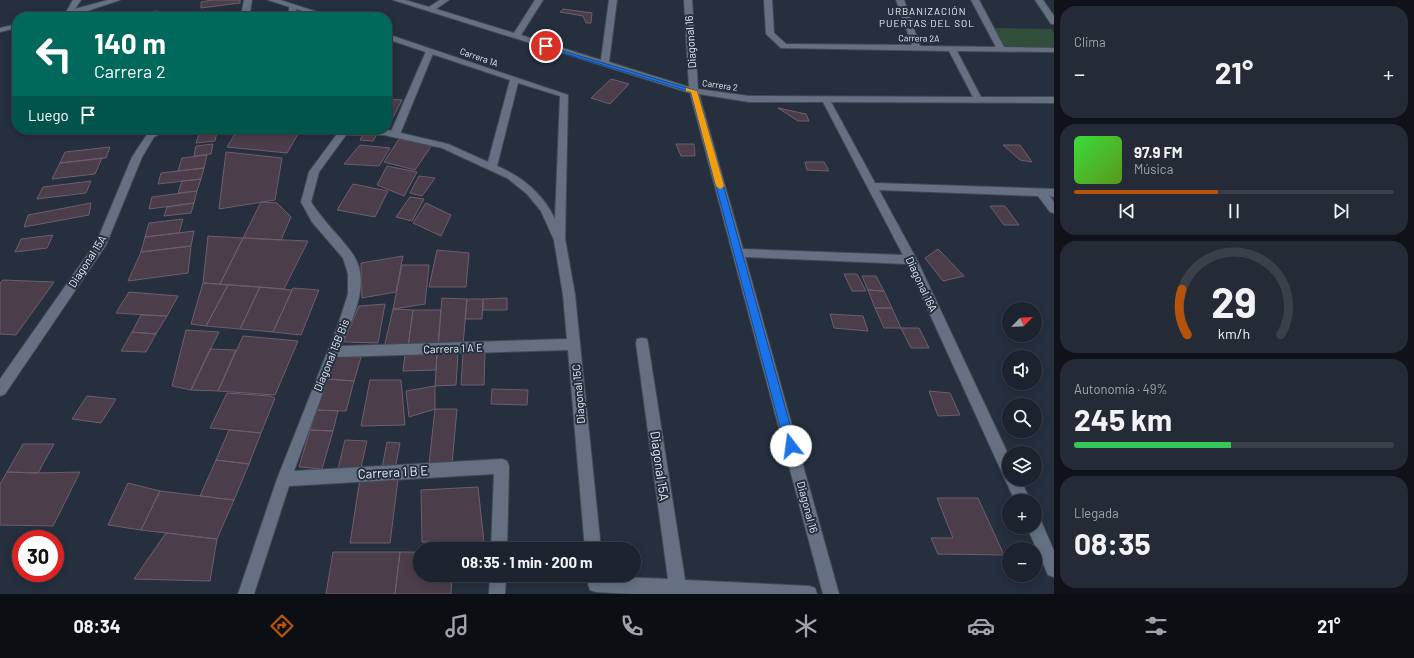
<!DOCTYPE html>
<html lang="es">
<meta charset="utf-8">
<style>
body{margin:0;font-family:Barlow,sans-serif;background:#252b36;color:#f1f3f6;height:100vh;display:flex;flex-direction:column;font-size:15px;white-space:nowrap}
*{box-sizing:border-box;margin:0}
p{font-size:13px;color:#a0a4aa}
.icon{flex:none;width:22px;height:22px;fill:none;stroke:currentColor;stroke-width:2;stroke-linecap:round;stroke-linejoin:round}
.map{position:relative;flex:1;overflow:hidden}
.side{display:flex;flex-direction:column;gap:6px;padding:6px;background:#0f1319;width:360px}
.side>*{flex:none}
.banner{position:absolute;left:12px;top:12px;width:380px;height:122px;border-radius:16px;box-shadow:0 2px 10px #0003,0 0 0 1px #3a404a;background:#00695c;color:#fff;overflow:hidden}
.needle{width:26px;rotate:65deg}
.fabs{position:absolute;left:1002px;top:302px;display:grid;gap:8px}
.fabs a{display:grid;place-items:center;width:40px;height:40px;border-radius:50%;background:#1c232e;box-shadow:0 2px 10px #0003,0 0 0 1px #3a404a;font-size:20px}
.speed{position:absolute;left:12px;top:530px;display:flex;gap:8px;font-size:20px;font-weight:700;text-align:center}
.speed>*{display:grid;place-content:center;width:52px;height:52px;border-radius:50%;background:#1c232e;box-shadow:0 2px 10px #0003,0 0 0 1px #3a404a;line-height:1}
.speed .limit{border:6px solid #d22;background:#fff;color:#111}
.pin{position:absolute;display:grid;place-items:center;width:34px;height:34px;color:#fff;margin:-17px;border:2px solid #fff;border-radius:50%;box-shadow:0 1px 4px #0007}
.me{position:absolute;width:44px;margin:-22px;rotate:345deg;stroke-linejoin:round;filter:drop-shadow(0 0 3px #0008)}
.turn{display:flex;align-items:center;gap:14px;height:84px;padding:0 16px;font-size:18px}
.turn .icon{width:52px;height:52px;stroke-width:2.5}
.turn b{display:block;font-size:28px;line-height:34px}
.then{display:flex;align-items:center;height:38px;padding:0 16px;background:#0003;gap:8px;font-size:15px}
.big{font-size:30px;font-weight:700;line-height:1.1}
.side .widget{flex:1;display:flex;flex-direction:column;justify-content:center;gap:6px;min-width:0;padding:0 14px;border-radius:16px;background:#252b36}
.side .dial{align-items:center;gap:0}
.dial svg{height:104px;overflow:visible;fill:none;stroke:#3a404a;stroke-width:7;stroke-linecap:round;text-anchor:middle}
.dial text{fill:#f1f3f6;stroke:none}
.song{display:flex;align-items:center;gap:12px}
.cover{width:48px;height:48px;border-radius:6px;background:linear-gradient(135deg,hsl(120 70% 55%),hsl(90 70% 35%))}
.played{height:4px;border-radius:2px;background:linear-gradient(90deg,#b45309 45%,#3a404a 45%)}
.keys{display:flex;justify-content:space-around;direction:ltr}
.heat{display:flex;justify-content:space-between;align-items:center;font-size:22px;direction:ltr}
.charge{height:6px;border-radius:3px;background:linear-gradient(90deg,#34c759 49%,#3a404a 0)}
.trip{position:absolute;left:413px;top:542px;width:228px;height:40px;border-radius:20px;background:#1c232e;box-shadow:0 2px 10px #0003,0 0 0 1px #3a404a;font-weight:700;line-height:40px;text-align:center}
.menu{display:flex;height:64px;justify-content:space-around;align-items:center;background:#0b0e12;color:#a0a4aa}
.menu .icon{width:28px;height:28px}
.menu .on{color:#b45309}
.menu b{font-size:18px;color:#f1f3f6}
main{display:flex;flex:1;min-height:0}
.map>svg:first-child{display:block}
.green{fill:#314e3b}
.building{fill:#4c3d4b;stroke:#6e5e6d}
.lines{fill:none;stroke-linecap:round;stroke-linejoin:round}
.service-casing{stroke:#424a56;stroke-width:2}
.minor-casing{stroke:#424a56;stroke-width:2}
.service{fill:#657182;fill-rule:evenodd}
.minor{fill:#657182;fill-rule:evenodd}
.route{fill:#1a73e8;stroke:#114b97}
.slow{fill:#f59e0b}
.labels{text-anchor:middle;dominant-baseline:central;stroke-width:4;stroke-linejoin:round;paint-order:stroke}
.far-street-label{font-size:9px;fill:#e5ecf5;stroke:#252f3e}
.far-neighbourhood-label{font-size:10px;letter-spacing:1px;fill:#e5ecf5;stroke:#252f3e}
.street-label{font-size:11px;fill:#e5ecf5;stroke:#252f3e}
.near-street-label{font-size:13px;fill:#e5ecf5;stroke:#252f3e}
</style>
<main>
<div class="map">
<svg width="1054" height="594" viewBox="0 0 1054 594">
<rect width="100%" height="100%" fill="#252f3e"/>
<path class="green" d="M 994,28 L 1052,29 L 1054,34 L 1054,48 L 1003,46 Z"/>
<path class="building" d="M 212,0 L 240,0 L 240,3 L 201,8 L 201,2 Z
M 563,9 L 592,13 L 591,23 L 586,23 L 583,16 L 560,12 Z
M 158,11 L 157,17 L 126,17 L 129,13 Z
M 292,12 L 292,17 L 277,17 L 278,13 Z
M 278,13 L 277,17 L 256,17 L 256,15 Z
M 611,79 L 629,84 L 610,104 L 591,98 Z
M 387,99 L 402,100 L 390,123 L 387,123 Z
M 778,108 L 806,114 L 809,121 L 798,121 Z
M 72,129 L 111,129 L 70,133 Z
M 238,129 L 301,129 L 287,153 L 227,147 Z
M 217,132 L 215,141 L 196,143 L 199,134 Z
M 364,132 L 377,134 L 373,141 L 360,140 Z
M 399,139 L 432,145 L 415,170 L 384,162 Z
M 213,144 L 211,154 L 194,156 L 196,146 Z
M 676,144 L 694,144 L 695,156 L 681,156 Z
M 360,145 L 390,148 L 379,166 L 344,164 Z
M 1003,145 L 1020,145 L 1032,162 L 1020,160 Z
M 110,147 L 106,158 L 60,163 L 65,152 Z
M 226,152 L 282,158 L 275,200 L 219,209 Z
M 207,155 L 204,168 L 178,171 L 182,158 Z
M 102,158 L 95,174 L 52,179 L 60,163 Z
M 805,162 L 824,162 L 829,171 L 807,170 Z
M 387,166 L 417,172 L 404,196 L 377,185 Z
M 204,168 L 201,179 L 158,184 L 161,173 Z
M 419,176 L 435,178 L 422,196 L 410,193 Z
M 201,179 L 197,191 L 178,193 L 182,181 Z
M 91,181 L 86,193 L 37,199 L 43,187 Z
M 353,184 L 388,191 L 375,217 L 337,210 Z
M 197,191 L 194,203 L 149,209 L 152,197 Z
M 410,197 L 424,199 L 412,221 L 396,217 Z
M 261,202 L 277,203 L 291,217 L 281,240 L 243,238 Z
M 91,203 L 89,215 L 24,227 L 28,215 Z
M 194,203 L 191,213 L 164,216 L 167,207 Z
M 426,203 L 451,215 L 441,236 L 413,223 Z
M 990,206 L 1005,206 L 1019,225 L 1004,225 Z
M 183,219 L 179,233 L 145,237 L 149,223 Z
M 194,231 L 191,246 L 141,252 L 145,237 Z
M 53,235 L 47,248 L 15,252 L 21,239 Z
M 208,236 L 243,238 L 220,284 L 203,283 Z
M 243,238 L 308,241 L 284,289 L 220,284 Z
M 191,246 L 188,273 L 128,281 L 141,252 Z
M 938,249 L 964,276 L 943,281 L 925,258 Z
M 437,250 L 469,253 L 466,287 L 429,287 Z
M 403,256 L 396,292 L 362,298 L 361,263 Z
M 402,265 L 429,265 L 425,304 L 393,309 Z
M 844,274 L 857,274 L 866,291 L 852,291 Z
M 862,276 L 876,276 L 884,291 L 868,290 Z
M 3,280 L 54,282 L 16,335 L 0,334 L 0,283 Z
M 203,283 L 228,285 L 206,326 L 191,324 Z
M 228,285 L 260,287 L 240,329 L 206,326 Z
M 260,287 L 292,290 L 273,332 L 240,329 Z
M 293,288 L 319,290 L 301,335 L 273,332 Z
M 868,290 L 884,291 L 892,308 L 875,308 Z
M 129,292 L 178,296 L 167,316 L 116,313 Z
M 442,298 L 467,299 L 463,346 L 438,346 Z
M 507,298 L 507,310 L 483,310 L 483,299 Z
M 467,299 L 483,299 L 482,319 L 465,319 Z
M 385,304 L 378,343 L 344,342 L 359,306 Z
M 875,308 L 892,308 L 901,328 L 884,328 Z
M 393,309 L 413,310 L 408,347 L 384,348 Z
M 413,310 L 441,310 L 438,346 L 408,347 Z
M 830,314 L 863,316 L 868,331 L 834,328 Z
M 141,315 L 167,316 L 156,334 L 132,332 Z
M 901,328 L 919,328 L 929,348 L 911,348 Z
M 186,330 L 219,332 L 191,390 L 172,386 Z
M 132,332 L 156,334 L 146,352 L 121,351 Z
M 243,336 L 298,341 L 275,395 L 218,391 Z
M 210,349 L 236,350 L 218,391 L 191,390 Z
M 458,353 L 456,385 L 435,386 L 437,354 Z
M 463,353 L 485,353 L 484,385 L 461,385 Z
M 405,354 L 437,354 L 436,370 L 403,371 Z
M 335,355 L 361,357 L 354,381 L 327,379 Z
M 327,379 L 354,381 L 346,411 L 317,410 Z
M 370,380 L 401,380 L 405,425 L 361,426 Z
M 435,386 L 435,409 L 409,417 L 406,391 Z
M 492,389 L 528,390 L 527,405 L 491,404 Z
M 929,391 L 950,393 L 960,415 L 938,416 Z
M 227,393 L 270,396 L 275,398 L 261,433 L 210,428 Z
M 87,396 L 116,399 L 101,423 L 72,419 Z
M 435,409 L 457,409 L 452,464 L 429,464 Z
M 317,410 L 338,411 L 333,431 L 310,430 Z
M 229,430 L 261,433 L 249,464 L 216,460 Z
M 310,430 L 333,431 L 322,469 L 299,467 Z
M 345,440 L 367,441 L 360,472 L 337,473 Z
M 387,442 L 400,443 L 395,469 L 382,468 Z
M 23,444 L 54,444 L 38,473 L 7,472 Z
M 216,460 L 249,464 L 234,500 L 200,496 Z
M 7,472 L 38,473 L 80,472 L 53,526 L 0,525 L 0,484 Z
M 360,479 L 398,479 L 390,543 L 350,543 Z
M 128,483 L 160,491 L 141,530 L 108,525 Z
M 478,487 L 484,542 L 422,542 L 421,490 Z
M 160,491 L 234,500 L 217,539 L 141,530 Z
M 937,498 L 978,498 L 1004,555 L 938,554 L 931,538 L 953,538 Z
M 166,533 L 217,539 L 210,581 L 134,579 Z
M 333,552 L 400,552 L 395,594 L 326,594 Z
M 400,552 L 420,552 L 420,575 L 452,575 L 451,594 L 395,594 Z"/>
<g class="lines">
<g class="service-casing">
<path id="service" d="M 289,4 L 296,6 L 297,17 L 289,17 Z
M 427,49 L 434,51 L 400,134 L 398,136 L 392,136 L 390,134 Z"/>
</g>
<g class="minor-casing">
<path id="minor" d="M 73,0 L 81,0 L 75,9 L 108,0 L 120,0 L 72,16 L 53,17 L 66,12 Z
M 244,0 L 252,0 L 249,17 L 241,17 Z
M 268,0 L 280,0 L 333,17 L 321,17 Z
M 393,0 L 405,0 L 429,7 L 440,0 L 449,0 L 436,9 L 514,33 L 535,0 L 543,0 L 521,35 L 601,60 L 609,0 L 617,0 L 609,62 L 689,87 L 684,0 L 692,0 L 698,89 L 749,96 L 973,97 L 949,51 L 781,48 L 766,34 L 764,0 L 772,0 L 774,33 L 786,44 L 912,45 L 896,0 L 904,0 L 920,46 L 996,47 L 971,0 L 979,0 L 1004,47 L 1054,48 L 1054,52 L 957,51 L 981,97 L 1054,97 L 1054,103 L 831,102 L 875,183 L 1054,189 L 1054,197 L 1050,196 L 1054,202 L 1054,213 L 1050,212 L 1038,196 L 879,190 L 917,260 L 1009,456 L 1009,479 L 1020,479 L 1031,501 L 1015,501 L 907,264 L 745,257 L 839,594 L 823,594 L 690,93 ZM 699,94 L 749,102 L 823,102 L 903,255 L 743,249 Z
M 1035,0 L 1043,0 L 1054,16 L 1054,24 L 1051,24 Z
M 17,24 L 17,28 L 0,32 L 0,28 Z
M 387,34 L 568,95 L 565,238 L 575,295 L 601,549 L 585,549 L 568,350 L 336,357 L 294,471 L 502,459 L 507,461 L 509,466 L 507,549 L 491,549 L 494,474 L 289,486 L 254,594 L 238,594 L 277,479 L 338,325 L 348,294 L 348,274 L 343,258 L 312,222 L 301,202 L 309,172 L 337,134 L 325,131 L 323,129 L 384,129 L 448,144 L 488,162 L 510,80 L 387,39 ZM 518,83 L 560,96 L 555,219 C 543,194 523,177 497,166 ZM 346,135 L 384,135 L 442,148 L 507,178 L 527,194 L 541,211 L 554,240 L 563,295 L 567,339 L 341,346 C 353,319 372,280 352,253 C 339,235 323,221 311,202 L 319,172 Z
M 156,129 L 169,129 L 154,137 L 142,157 L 106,245 L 5,394 L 0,396 L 0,379 L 97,241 L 132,157 L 148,133 Z
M 642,338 L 647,339 L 648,343 L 685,580 L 809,586 L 815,588 L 817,594 L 632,594 L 596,592 L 590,590 L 588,584 L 590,578 L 596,576 L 668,579 L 636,343 L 637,339 Z
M 1035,519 L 1041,521 L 1054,551 L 1054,577 L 1048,575 L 1027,527 L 1035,527 Z
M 490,575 L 506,575 L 505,594 L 489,594 Z"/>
</g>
<use href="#service" class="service"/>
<use href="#minor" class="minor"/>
</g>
<path class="route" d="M 543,45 L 697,91 L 796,446 L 795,449 L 791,451 L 787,449 L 785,446 L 691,92 L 543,47 Z"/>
<path class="slow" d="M 686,88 L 697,91 L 724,186 L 722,188 L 720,189 L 716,186 L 691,92 L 686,91 Z"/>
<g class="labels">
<g class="far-street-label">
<text transform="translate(919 38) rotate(1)">Carrera 2A</text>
<text transform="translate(479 57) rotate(19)">Carrera 1A</text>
<text transform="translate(720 85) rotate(8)">Carrera 2</text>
</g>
<g class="far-neighbourhood-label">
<text x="927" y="11">URBANIZACIÓN<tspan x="927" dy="12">PUERTAS DEL SOL</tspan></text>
</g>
<g class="street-label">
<text transform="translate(690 42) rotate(-94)">Diagonal 16</text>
<text transform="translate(87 261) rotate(-57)">Diagonal 15A</text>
<text transform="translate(922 284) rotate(65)">Diagonal 16A</text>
<text transform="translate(453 348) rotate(-2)">Carrera 1 A E</text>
<text transform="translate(331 355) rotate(-68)">Diagonal 15B Bis</text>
<text transform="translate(578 394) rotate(-95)">Diagonal 15C</text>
<text transform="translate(808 507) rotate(75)">Diagonal 16</text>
</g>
<g class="near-street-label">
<text transform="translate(660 466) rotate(82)">Diagonal 15A</text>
<text transform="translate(393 472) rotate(-3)">Carrera 1 B E</text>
</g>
</g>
</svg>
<div class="fabs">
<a><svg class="needle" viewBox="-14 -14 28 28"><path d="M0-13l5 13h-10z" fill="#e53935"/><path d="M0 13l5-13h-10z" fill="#a0a4aa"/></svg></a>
<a><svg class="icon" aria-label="sound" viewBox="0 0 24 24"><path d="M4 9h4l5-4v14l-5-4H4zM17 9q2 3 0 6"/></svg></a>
<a><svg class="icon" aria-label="search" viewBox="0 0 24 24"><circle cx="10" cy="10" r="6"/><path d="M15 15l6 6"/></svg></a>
<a><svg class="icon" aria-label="layers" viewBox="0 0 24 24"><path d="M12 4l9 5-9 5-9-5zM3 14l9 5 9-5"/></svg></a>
<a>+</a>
<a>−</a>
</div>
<div class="speed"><div class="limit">30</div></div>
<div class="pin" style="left:546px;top:46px;background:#d93025"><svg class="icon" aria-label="arrive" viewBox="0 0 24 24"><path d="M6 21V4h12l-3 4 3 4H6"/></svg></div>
<svg class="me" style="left:791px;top:446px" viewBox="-20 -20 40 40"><circle r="19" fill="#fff"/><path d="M0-13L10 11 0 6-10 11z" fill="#1a73e8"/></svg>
<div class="trip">08:35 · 1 min · 200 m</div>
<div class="banner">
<div class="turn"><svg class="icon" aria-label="left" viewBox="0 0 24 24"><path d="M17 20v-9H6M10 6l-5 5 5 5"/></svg><div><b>140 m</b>Carrera 2</div></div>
<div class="then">Luego<svg class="icon" aria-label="arrive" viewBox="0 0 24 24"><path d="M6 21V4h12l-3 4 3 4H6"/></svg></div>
</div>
</div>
<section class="side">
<div class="widget"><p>Clima</p>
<div class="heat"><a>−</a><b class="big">21°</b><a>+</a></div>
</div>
<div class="widget">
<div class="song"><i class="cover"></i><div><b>97.9 FM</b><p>Música</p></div></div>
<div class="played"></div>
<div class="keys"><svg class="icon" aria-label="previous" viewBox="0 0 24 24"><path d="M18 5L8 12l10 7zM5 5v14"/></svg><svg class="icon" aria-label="pause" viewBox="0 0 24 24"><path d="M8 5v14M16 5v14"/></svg><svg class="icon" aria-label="next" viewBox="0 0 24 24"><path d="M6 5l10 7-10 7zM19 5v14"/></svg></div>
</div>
<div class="widget dial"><svg viewBox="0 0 100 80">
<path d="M14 69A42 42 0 1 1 86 69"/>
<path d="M14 69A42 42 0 0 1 10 34" stroke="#b45309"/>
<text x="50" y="56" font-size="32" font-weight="700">29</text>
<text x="50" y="72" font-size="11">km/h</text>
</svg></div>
<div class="widget"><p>Autonomía · 49%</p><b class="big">245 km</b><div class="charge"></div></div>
<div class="widget"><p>Llegada</p><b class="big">08:35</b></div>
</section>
</main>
<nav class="menu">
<b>08:34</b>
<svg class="icon on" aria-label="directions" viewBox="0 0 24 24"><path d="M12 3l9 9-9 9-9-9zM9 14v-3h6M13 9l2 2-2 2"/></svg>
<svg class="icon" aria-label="music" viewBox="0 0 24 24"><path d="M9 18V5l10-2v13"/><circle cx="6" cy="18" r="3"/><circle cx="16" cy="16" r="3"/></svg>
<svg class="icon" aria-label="phone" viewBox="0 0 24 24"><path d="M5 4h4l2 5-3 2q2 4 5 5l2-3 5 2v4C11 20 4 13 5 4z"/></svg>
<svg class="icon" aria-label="climate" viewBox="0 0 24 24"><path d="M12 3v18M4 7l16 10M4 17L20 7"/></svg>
<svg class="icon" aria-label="car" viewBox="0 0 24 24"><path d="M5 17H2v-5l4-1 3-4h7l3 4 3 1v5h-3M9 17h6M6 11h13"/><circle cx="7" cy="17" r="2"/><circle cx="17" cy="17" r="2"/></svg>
<svg class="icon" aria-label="filters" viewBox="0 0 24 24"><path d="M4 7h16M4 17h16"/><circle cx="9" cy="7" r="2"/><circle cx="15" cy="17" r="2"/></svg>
<b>21°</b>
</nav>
